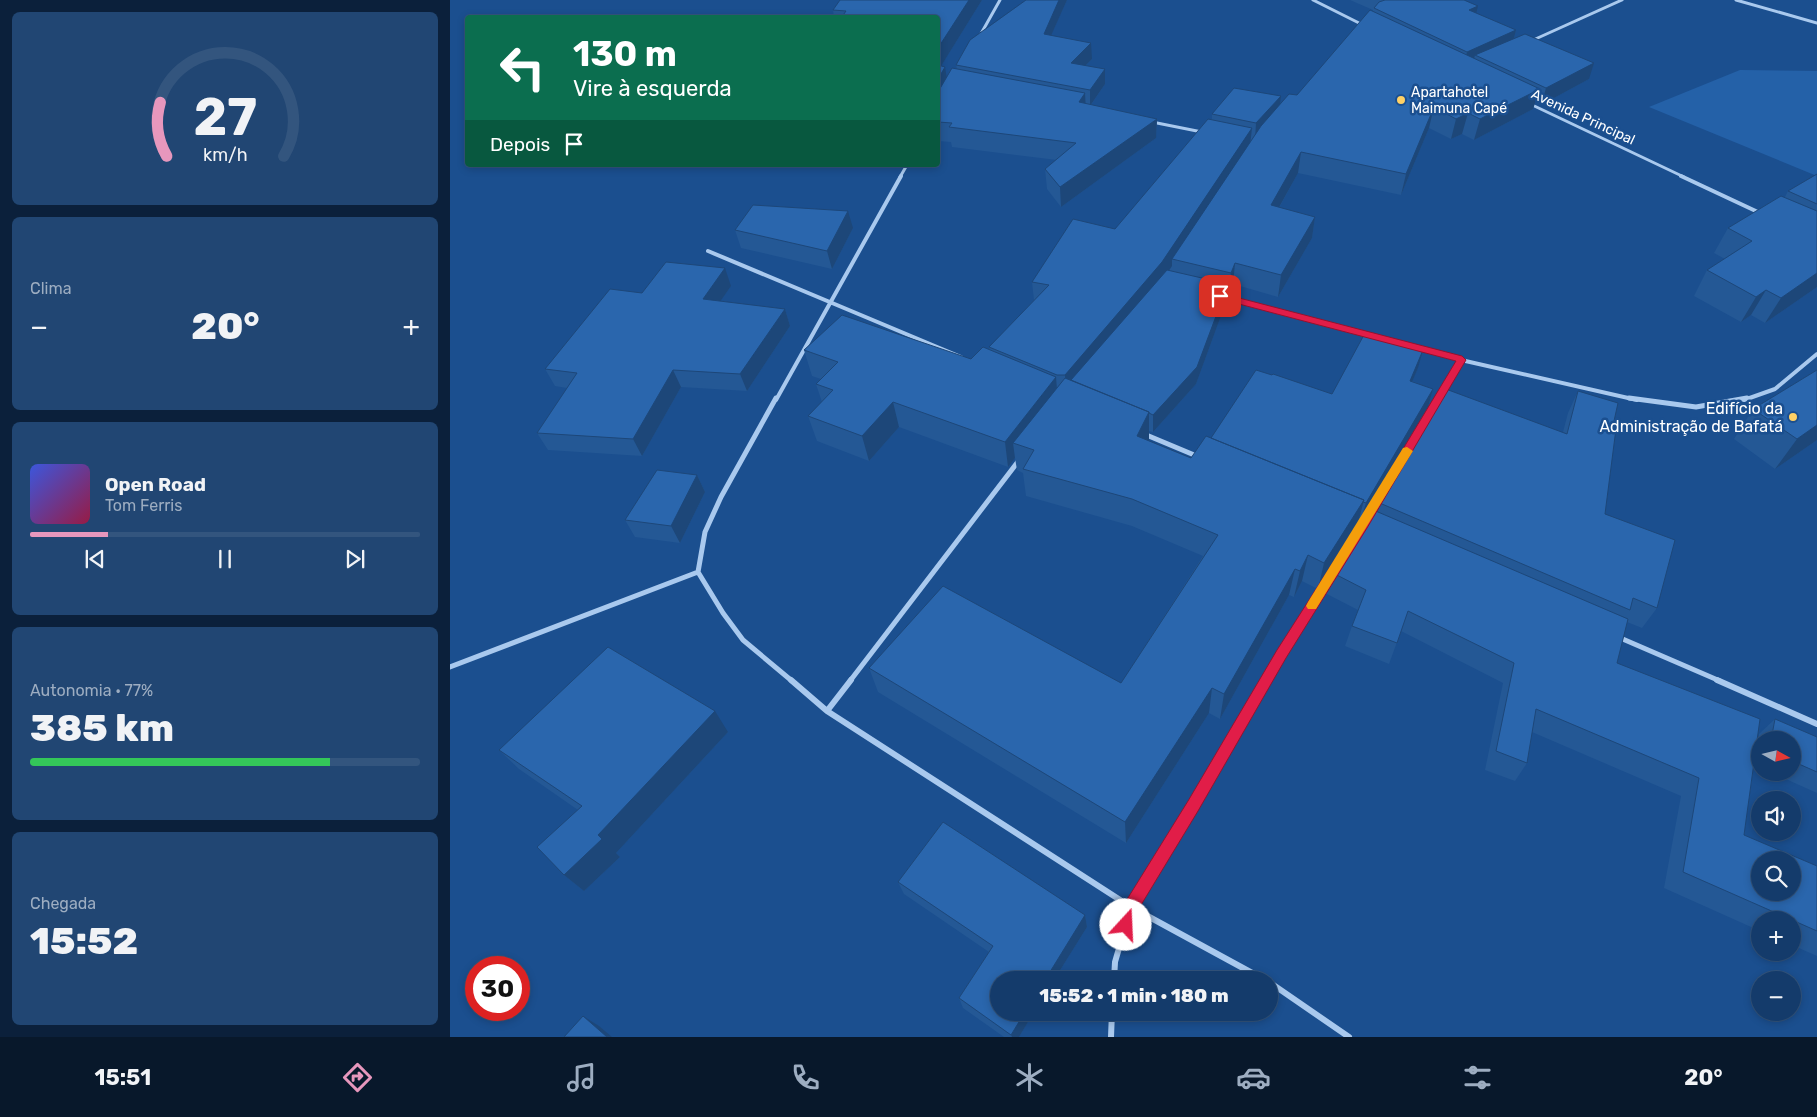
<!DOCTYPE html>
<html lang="pt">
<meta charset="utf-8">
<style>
body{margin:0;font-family:Rubik,sans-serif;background:#214673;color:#f1f3f6;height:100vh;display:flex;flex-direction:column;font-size:19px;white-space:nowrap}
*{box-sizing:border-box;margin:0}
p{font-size:16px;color:#9dadc1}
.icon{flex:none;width:28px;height:28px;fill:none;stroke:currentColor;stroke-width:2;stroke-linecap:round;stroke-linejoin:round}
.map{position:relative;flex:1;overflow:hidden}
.panel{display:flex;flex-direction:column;gap:12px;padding:12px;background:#0b203b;width:450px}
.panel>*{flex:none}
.hud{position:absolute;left:15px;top:15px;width:475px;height:152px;border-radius:5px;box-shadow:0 2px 8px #0003,0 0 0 1px #33557e;background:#0b6e4f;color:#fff;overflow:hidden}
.needle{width:32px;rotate:98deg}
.controls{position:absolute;left:1301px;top:731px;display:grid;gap:10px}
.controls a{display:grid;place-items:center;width:50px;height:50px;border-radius:50%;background:#143b6b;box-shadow:0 2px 8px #0003,0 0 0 1px #33557e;font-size:25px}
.speed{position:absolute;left:15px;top:956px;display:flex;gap:10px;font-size:25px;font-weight:700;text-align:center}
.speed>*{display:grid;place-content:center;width:65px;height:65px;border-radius:50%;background:#143b6b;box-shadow:0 2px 8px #0003,0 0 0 1px #33557e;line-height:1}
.speed .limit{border:8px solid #d22;background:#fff;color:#111}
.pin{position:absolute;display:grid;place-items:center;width:42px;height:42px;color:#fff;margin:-21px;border-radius:10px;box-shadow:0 2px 8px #0006}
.me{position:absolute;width:55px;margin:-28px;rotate:20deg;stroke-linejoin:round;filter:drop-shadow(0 0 4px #0008)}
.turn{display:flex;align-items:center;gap:18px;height:105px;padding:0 25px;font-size:22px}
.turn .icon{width:65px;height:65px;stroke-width:2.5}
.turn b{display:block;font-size:35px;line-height:42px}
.then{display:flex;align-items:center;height:48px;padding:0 25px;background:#0003;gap:10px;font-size:19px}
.big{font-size:38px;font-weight:800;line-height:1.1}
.panel .tile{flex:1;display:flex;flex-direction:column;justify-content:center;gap:8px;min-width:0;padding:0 18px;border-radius:8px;background:#214673}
.panel .dial{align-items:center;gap:0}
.dial svg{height:130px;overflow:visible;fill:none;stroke:#33557e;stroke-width:7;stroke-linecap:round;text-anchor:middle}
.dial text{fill:#f1f3f6;stroke:none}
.song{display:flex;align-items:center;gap:15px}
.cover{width:60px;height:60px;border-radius:8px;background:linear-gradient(135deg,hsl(230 70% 55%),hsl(340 70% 35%))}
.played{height:5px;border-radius:2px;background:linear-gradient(90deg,#e797bd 20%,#33557e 20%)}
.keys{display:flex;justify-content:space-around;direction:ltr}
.heat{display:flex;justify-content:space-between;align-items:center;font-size:28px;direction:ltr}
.charge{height:8px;border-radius:4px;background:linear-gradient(90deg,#34c759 77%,#33557e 0)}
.trip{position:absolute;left:540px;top:971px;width:288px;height:50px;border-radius:25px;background:#143b6b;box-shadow:0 2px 8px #0003,0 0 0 1px #33557e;font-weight:800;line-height:50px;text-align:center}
.menu{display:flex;height:80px;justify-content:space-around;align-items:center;background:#08182b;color:#9dadc1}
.menu .icon{width:35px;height:35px}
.menu .current{color:#e797bd}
.menu b{font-size:22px;color:#f1f3f6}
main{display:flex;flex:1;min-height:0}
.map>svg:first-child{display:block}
.green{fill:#2461a8}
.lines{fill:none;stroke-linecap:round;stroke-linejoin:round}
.minor-far3{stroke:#a9c9ee;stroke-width:3}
.minor-far2{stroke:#a9c9ee;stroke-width:4}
.minor-far1{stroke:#a9c9ee;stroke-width:5}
.minor{stroke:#a9c9ee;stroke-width:6}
.wall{fill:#245895}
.shaded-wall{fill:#1d4779}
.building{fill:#2a66ad;stroke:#1d4779;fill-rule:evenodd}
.route{fill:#e11d48;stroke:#92132f}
.slow{fill:#f59e0b}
.poi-dot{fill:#ffd166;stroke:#1b4f8f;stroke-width:2}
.labels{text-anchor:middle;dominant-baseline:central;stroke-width:5;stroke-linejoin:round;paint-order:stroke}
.far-poi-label{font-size:14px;fill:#fff;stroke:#1b4f8f;text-anchor:start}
.far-street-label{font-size:14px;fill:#fff;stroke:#1b4f8f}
.poi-label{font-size:16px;fill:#fff;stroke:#1b4f8f;text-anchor:end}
</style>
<main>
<section class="panel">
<div class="tile dial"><svg viewBox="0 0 100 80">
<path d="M14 69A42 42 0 1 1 86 69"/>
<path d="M14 69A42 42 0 0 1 10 36" stroke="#e797bd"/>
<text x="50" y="56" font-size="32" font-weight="700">27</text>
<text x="50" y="72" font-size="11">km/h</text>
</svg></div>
<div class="tile"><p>Clima</p>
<div class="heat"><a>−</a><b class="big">20°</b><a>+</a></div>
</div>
<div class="tile">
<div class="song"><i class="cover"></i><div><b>Open Road</b><p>Tom Ferris</p></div></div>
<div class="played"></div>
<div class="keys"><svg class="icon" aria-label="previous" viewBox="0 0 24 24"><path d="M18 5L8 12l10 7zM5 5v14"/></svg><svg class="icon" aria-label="pause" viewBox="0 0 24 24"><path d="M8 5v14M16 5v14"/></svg><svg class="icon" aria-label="next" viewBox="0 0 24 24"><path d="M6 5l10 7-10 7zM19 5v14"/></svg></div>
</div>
<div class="tile"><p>Autonomia · 77%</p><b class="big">385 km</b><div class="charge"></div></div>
<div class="tile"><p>Chegada</p><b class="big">15:52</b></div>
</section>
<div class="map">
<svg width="1367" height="1037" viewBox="0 0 1367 1037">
<rect width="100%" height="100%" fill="#1b4f8f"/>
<path class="green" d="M 1290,70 L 1367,71 L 1367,176 L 1199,107 Z"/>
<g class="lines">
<path class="minor-far3" d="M 863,0 L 915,26
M 1286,0 L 1367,23
M 528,39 L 550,0
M 1081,41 L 1172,0
M 1078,103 L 1234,177
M 702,122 L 752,132
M 450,177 L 457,165"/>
<path class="minor-far2" d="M 1231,176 L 1310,213
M 258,251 L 511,357
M 771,296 L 920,335
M 928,337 L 1011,360 L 1187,400
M 991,394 L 1011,360
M 326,400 L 451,176
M 1294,400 L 1325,389 L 1367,354"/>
<path class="minor-far1" d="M 326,398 L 271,497 L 255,532 L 248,572 L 273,613 L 293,640 L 342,681
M 1179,398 L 1246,407 L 1297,398
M 694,434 L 749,457
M 1168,637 L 1270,681
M 0,667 L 248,572
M 400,681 L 570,459
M 815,681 L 882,574"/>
<path class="minor" d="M 341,680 L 377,711 L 681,907 L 815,980
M 1267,680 L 1367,724
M 377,711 L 401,680
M 664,980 L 665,962 L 681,907 L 743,806 L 816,680
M 819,982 L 899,1037
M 661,1037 L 662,1012"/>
</g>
<path class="wall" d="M 532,0 L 491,66 L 496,78 L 507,69 L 506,65 L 576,0 L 617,0 L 601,35 L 642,59 L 635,66 L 655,69 L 655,84 L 641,105 L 707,119 L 706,138 L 611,207 L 597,189 L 595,169 L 607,160 L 502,147 L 501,142 L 488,141 L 488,18 L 384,18 L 383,10 Z
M 900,0 L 1014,0 L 1026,13 L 1066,30 L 1064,38 L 1139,79 L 1091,105 L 1085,102 L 1083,109 L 1024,140 L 1012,134 L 1001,139 L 979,128 L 951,195 L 848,173 L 829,208 L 865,217 L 862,238 L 828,297 L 783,284 L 779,295 L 777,294 L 776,302 L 746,384 L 703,432 L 699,431 L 699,441 L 741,458 L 761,438 L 882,394 L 968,368 L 962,381 L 983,389 L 978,407 L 911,519 L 909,519 L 907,527 L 868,589 L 852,581 L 844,597 L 839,595 L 770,719 L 759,713 L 676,843 L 428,692 L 419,668 L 671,683 L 753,556 L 682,526 L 576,496 L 573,473 L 567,470 L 565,458 L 558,467 L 449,427 L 419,461 L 367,441 L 358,416 L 372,402 L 366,384 L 371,379 L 362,376 L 354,350 L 521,359 L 540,350 L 539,347 L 584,300 L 582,282 L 665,229 L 762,120 L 762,114 L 830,104 L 847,95 L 923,12 L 923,10 Z
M 1367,174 L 1367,287 L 1315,323 L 1301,315 L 1291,322 L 1244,296 L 1257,270 L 1275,259 L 1264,253 L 1278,228 L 1335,197 L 1338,191 Z
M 403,228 L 382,269 L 291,248 L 285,230 Z
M 281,286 L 270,301 L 335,309 L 340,326 L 297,391 L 231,387 L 192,456 L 98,450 L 87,433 L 117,388 L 105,386 L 95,369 L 192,293 Z
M 1367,370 L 1367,440 L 1325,469 L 1284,439 L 1303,409 Z
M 1128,391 L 1164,421 L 1155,514 L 1207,608 L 1192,628 L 1177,622 L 1167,663 L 1304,759 L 1309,734 L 1325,719 L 1367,737 L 1367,793 L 1320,772 L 1342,772 L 1342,740 L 1310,740 L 1310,768 L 1304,765 L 1294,835 L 1367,866 L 1367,956 L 1342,945 L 1342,920 L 1310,920 L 1310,931 L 1214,888 L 1231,796 L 1082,732 L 1077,763 L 1065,781 L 1035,770 L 1053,683 L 951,631 L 939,664 L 895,646 L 902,626 L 908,610 L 875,593 L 881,572 L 923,510 L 925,501 L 1113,432 L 1118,413 Z
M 247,475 L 255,492 L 230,543 L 185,537 L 175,520 Z
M 278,732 L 166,853 L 170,857 L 134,891 L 114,875 L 128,810 L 69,769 L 49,750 Z
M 448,882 L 635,915 L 637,927 L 604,980 L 549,980 L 584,1012 L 569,1037 L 554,1037 L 513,1008 L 509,998 L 539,952 L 454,894 Z"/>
<path class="shaded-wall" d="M 519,0 L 532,0 L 488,71 L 488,48 Z
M 609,0 L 617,0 L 595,49 L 594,34 Z
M 1028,6 L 1024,22 L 1019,10 Z
M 1066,30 L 1062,46 L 1025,55 L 1023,63 L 1013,68 L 1017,52 Z
M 641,43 L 642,59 L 622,79 L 621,63 Z
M 1144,63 L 1139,79 L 1091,105 L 1096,88 Z
M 495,67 L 498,85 L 488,103 L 488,79 Z
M 655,69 L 655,84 L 640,106 L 640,90 Z
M 1090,89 L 1083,109 L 1024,140 L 1030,119 Z
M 635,93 L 636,112 L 629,102 Z
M 831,96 L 829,112 L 805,140 L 806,123 Z
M 984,107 L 979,128 L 951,195 L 956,174 Z
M 1018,113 L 1012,134 L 1001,139 L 1006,119 Z
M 707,119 L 706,138 L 611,207 L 610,187 Z
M 802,128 L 800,146 L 722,259 L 722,266 L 712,281 L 616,394 L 615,375 Z
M 851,152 L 848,173 L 818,227 L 821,205 Z
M 398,211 L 403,228 L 382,269 L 377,251 Z
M 865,217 L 862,238 L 828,297 L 831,275 Z
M 785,263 L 783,284 L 779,295 L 781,273 Z
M 275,268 L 281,286 L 260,316 L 253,299 Z
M 1367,273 L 1367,287 L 1315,323 L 1331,298 Z
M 778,284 L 776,302 L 746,384 L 703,432 L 703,415 Z
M 1316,290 L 1301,315 L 1291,322 L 1306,297 Z
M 335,309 L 340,326 L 297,391 L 290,374 Z
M 973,350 L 968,368 L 955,398 L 960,381 Z
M 223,370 L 231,387 L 192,456 L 183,439 Z
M 606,377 L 608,402 L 563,443 L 565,458 L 558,467 L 555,442 Z
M 983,389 L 978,407 L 911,519 L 916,503 Z
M 443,402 L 449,427 L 419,461 L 412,436 Z
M 699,412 L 699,440 L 687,464 L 687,436 Z
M 1367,425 L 1367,440 L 1325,469 L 1347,439 Z
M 247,475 L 255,492 L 230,543 L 221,526 Z
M 914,500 L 907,527 L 868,589 L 874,563 Z
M 858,555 L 852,581 L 844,597 L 850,571 Z
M 845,569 L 839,595 L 770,719 L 774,694 Z
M 762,688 L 759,713 L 676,843 L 675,822 Z
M 265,711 L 278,732 L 166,853 L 170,857 L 134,891 L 114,875 L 148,835 Z
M 635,915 L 637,927 L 604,980 L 595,980 Z
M 575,1012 L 584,1012 L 569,1037 L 562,1037 L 561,1035 Z
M 133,1016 L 149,1026 L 162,1037 L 157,1037 Z"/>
<path class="building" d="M 390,0 L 519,0 L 488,48 L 488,18 L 391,18 L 396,11 L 383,10 Z
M 576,0 L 609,0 L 594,34 L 641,43 L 621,63 L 655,69 L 640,90 L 506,65 L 520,40 Z
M 935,0 L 1014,0 L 1028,6 L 1019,10 L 1066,30 L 1017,52 L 924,8 L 929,2 Z
M 920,10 L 1090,89 L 1030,119 L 1018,113 L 1006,119 L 984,107 L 956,174 L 851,152 L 821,205 L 865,217 L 831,275 L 785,263 L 781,273 L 722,259 L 811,126 L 839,94 L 847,95 Z
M 1075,34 L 1144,63 L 1096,88 L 1025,55 Z
M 488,65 L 495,67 L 488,79 Z
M 502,68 L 635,93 L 629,102 L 707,119 L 610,187 L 595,169 L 626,143 L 499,127 L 502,123 L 488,122 L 488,92 Z
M 784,88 L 831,96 L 806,123 L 762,114 Z
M 758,119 L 802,128 L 712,262 L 615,375 L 607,375 L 539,347 L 599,285 L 582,282 L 623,219 L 665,229 Z
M 1367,174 L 1367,204 L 1338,191 Z
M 1331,196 L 1367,211 L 1367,273 L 1331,298 L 1316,290 L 1306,297 L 1257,270 L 1302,241 L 1278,228 Z
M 303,205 L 398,211 L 377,251 L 285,230 Z
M 216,262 L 275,268 L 253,299 L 335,309 L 290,374 L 223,370 L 183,439 L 87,433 L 127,373 L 95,369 L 160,289 L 192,293 Z
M 717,270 L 778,284 L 747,367 L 703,415 L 699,413 L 699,412 L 621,380 Z
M 392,315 L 521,359 L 533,347 L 606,377 L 555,442 L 443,402 L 412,436 L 358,416 L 383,390 L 366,384 L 388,362 L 354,350 Z
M 915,333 L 973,350 L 960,381 L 983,389 L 916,503 L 913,502 L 914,500 L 761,438 L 806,370 L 822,375 L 823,374 L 882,394 Z
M 1367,370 L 1367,425 L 1347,439 L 1303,409 Z
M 615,378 L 699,412 L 687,436 L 741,458 L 756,436 L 914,500 L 874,563 L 858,555 L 850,571 L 845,569 L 774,694 L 762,688 L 675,822 L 419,668 L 493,586 L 671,683 L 768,535 L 682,499 L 573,469 L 584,450 L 563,443 Z
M 993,388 L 1117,434 L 1128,391 L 1168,403 L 1164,421 L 1167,421 L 1155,514 L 1225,540 L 1207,608 L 1183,598 L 1180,610 L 925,501 Z
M 207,470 L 247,475 L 221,526 L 175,520 Z
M 921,509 L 1178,619 L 1167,663 L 1310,719 L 1294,835 L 1367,866 L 1367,931 L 1233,872 L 1249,778 L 1086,709 L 1077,763 L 1046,751 L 1064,663 L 958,611 L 947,643 L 902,626 L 916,590 L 881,572 ZM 1310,860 L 1342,860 L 1342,892 L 1310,892 Z
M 158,647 L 265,711 L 148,835 L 152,839 L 114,875 L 87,847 L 132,806 L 49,750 Z
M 1325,719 L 1367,737 L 1367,772 L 1342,761 L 1342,740 L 1321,740 Z
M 493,822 L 635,915 L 595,980 L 549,980 L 549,1012 L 575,1012 L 561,1035 L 509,998 L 543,946 L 448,882 Z
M 133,1016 L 157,1037 L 114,1037 Z"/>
<path class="route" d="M 770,293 L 1012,356 L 1016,360 L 917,528 L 836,658 L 748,811 L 688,910 L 681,930 L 676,933 L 670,930 L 668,925 L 676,901 L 738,801 L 827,650 L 909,522 L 1006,361 L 766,298 L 765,296 Z"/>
<path class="slow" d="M 957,447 L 963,451 L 866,609 L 858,609 L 856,606 L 858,602 L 953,448 Z"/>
<g class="poi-dot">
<circle cx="951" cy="100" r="5"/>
<circle cx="1343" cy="417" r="5"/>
</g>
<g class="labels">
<g class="far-poi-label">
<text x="961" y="92">Apartahotel<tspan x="961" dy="16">Maimuna Capé</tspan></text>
</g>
<g class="far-street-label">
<text transform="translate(1133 117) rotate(25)">Avenida Principal</text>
</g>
<g class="poi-label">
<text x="1333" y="408">Edifício da<tspan x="1333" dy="18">Administração de Bafatá</tspan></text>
</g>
</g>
</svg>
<div class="controls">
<a><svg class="needle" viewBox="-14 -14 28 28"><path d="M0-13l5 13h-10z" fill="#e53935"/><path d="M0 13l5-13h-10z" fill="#9dadc1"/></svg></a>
<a><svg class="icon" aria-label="sound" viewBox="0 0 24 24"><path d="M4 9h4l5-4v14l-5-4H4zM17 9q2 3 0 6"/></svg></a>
<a><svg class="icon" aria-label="search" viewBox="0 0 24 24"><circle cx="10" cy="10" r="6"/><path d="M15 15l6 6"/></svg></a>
<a>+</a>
<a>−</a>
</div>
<div class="speed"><div class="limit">30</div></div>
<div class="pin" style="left:770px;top:296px;background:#d93025"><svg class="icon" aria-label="arrive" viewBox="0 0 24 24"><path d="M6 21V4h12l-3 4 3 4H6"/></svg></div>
<svg class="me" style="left:676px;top:925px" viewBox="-20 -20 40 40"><circle r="19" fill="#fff"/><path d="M0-13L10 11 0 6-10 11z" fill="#e11d48"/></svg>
<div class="trip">15:52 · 1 min · 180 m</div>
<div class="hud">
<div class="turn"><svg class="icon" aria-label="left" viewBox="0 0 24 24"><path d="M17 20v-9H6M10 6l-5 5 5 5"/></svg><div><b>130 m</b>Vire à esquerda</div></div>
<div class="then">Depois<svg class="icon" aria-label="arrive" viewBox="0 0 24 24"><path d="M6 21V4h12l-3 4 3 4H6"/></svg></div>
</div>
</div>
</main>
<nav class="menu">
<b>15:51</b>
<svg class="icon current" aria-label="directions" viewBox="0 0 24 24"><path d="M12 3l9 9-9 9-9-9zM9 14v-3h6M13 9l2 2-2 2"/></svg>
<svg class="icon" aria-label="music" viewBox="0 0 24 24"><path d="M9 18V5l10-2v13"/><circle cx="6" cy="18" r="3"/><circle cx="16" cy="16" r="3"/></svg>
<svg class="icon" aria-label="phone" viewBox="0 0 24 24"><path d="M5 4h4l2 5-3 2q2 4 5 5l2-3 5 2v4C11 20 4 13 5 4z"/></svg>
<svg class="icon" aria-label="climate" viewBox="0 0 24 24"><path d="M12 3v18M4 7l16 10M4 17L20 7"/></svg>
<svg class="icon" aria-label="car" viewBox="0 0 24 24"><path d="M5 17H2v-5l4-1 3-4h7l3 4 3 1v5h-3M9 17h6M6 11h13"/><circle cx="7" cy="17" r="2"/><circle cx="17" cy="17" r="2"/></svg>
<svg class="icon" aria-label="filters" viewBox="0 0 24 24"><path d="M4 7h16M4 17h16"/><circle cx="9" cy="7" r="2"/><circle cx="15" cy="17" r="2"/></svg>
<b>20°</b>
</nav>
